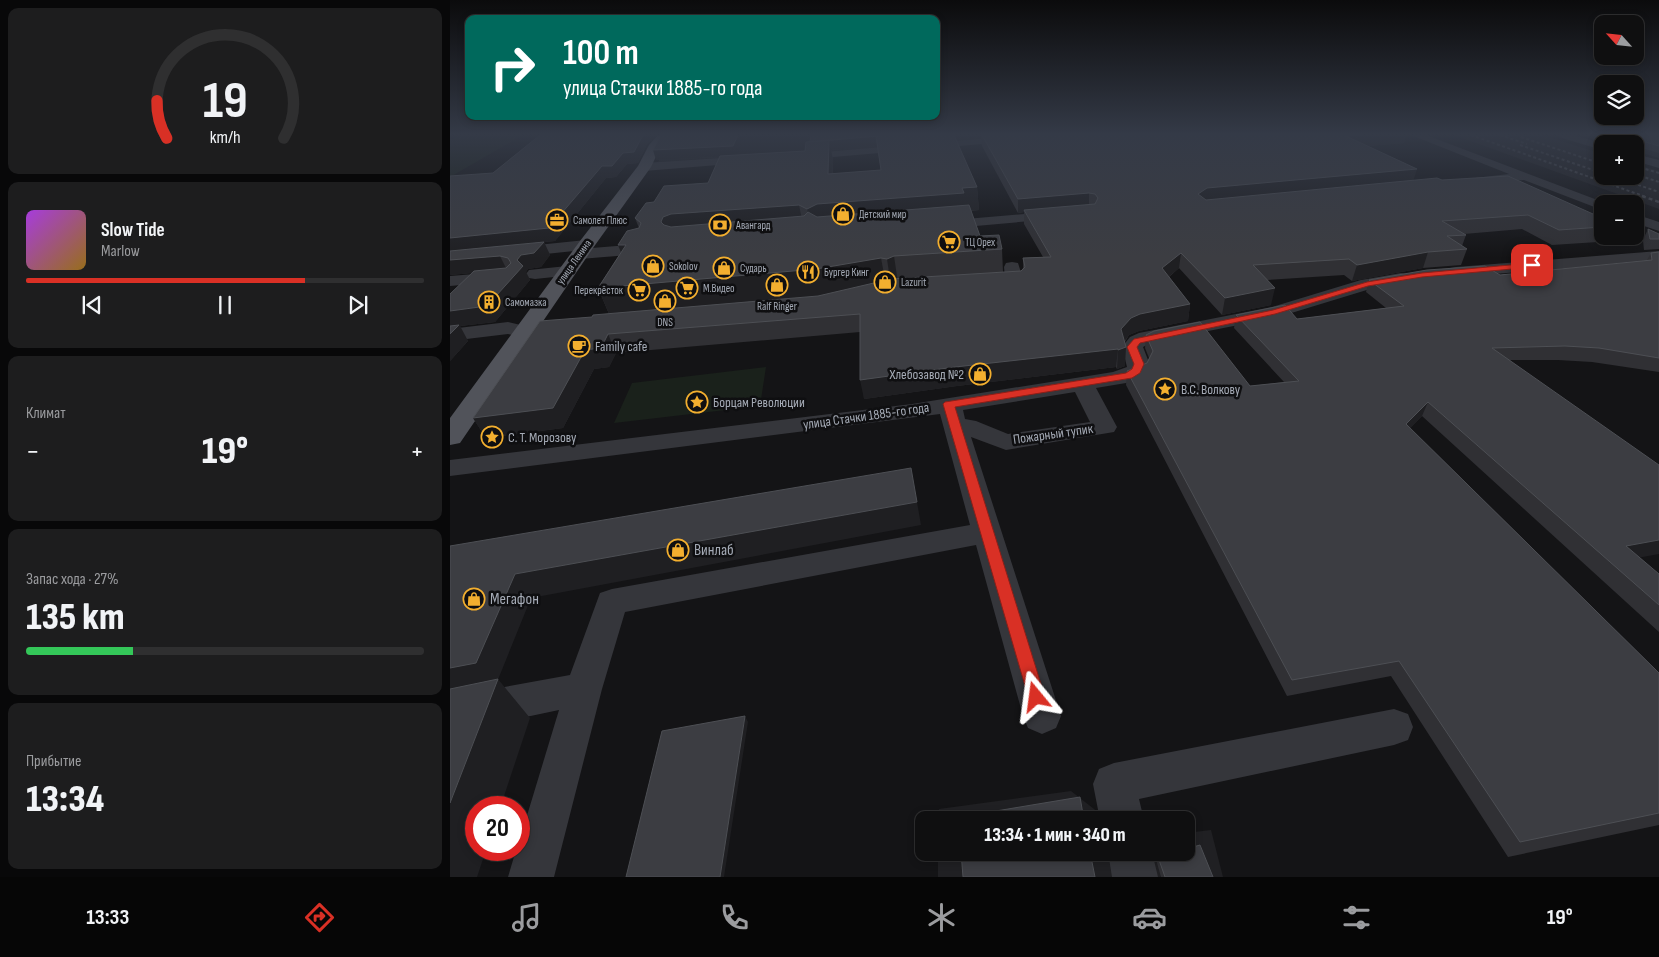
<!DOCTYPE html>
<html lang="ru">
<meta charset="utf-8">
<style>
body{margin:0;font-family:"Sofia Sans Condensed",sans-serif;background:#1d1d1e;color:#f1f3f6;height:100vh;display:flex;flex-direction:column;font-size:19px;white-space:nowrap}
*{box-sizing:border-box;margin:0}
p{font-size:16px;color:#9b9c9f}
.icon{flex:none;width:28px;height:28px;fill:none;stroke:currentColor;stroke-width:2;stroke-linecap:round;stroke-linejoin:round}
.map{position:relative;flex:1;overflow:hidden}
.side{display:flex;flex-direction:column;gap:8px;padding:8px;background:#080809;width:450px}
.side>*{flex:none}
.hud{position:absolute;left:15px;top:15px;width:475px;height:105px;border-radius:10px;box-shadow:0 2px 8px #0003,0 0 0 1px #2f2f30;background:#00695c;color:#fff;overflow:hidden}
.needle{width:32px;rotate:297deg}
.buttons{position:absolute;left:1144px;top:15px;display:grid;gap:10px}
.buttons a{display:grid;place-items:center;width:50px;height:50px;border-radius:10px;background:#0f0f10;box-shadow:0 2px 8px #0003,0 0 0 1px #2f2f30;font-size:25px}
.speed{position:absolute;left:15px;top:796px;display:flex;gap:10px;font-size:25px;font-weight:700;text-align:center}
.speed>*{display:grid;place-content:center;width:65px;height:65px;border-radius:50%;background:#0f0f10;box-shadow:0 2px 8px #0003,0 0 0 1px #2f2f30;line-height:1}
.speed .limit{border:8px solid #d22;background:#fff;color:#111}
.pin{position:absolute;display:grid;place-items:center;width:42px;height:42px;color:#fff;margin:-21px;border-radius:10px;box-shadow:0 2px 8px #0006}
.me{position:absolute;width:55px;margin:-28px;rotate:344deg;stroke-linejoin:round;filter:drop-shadow(0 0 4px #0008)}
.turn{display:flex;align-items:center;gap:18px;height:105px;padding:0 15px;font-size:22px}
.turn .icon{width:65px;height:65px;stroke-width:2.5}
.turn b{display:block;font-size:35px;line-height:42px}
.big{font-size:38px;font-weight:800;line-height:1.1}
.side .tile{flex:1;display:flex;flex-direction:column;justify-content:center;gap:8px;min-width:0;padding:0 18px;border-radius:10px;background:#1d1d1e}
.side .dial{align-items:center;gap:0}
.dial svg{height:130px;overflow:visible;fill:none;stroke:#2f2f30;stroke-width:7;stroke-linecap:round;text-anchor:middle}
.dial text{fill:#f1f3f6;stroke:none}
.song{display:flex;align-items:center;gap:15px}
.cover{width:60px;height:60px;border-radius:8px;background:linear-gradient(135deg,hsl(280 70% 55%),hsl(40 70% 35%))}
.played{height:5px;border-radius:2px;background:linear-gradient(90deg,#d93025 70%,#2f2f30 70%)}
.keys{display:flex;justify-content:space-around;direction:ltr}
.heat{display:flex;justify-content:space-between;align-items:center;font-size:28px;direction:ltr}
.charge{height:8px;border-radius:4px;background:linear-gradient(90deg,#34c759 27%,#2f2f30 0)}
.trip{position:absolute;left:465px;top:811px;width:280px;height:50px;border-radius:10px;background:#0f0f10;box-shadow:0 2px 8px #0003,0 0 0 1px #2f2f30;font-weight:800;line-height:50px;text-align:center}
.tabs{display:flex;height:80px;justify-content:space-around;align-items:center;background:#060606;color:#9b9c9f}
.tabs .icon{width:35px;height:35px}
.tabs .current{color:#d93025}
.tabs b{font-size:22px;color:#f1f3f6}
main{display:flex;flex:1;min-height:0}
.map>svg:first-child{display:block}
.built{fill:#202023}
.green{fill:#1a211b}
.lines{fill:none;stroke-linecap:round;stroke-linejoin:round}
.minor{fill:#35363b;fill-rule:evenodd}
.major{fill:#51535a;fill-rule:evenodd}
.rail-far1{stroke:#484a50;stroke-width:2;stroke-dasharray:3 2.5;stroke-linecap:butt}
.rail{stroke:#484a50;stroke-width:2.5;stroke-dasharray:4 3;stroke-linecap:butt}
.wall{fill:#303034;fill-rule:evenodd}
.shaded-wall{fill:#1f1f22}
.building{fill:#3c3d42;stroke:#4d4f54}
.route{fill:#d93025;stroke:#8d1f18}
.labels{text-anchor:middle;dominant-baseline:central;stroke-width:5;stroke-linejoin:round;paint-order:stroke}
.far-poi-label{font-size:11px;fill:#a5abb6;stroke:#0f0f11;text-anchor:start}
.far-street-label{font-size:11px;fill:#a5abb6;stroke:#0f0f11}
.poi-label{font-size:14px;fill:#a5abb6;stroke:#0f0f11;text-anchor:start}
.street-label{font-size:14px;fill:#a5abb6;stroke:#0f0f11}
.near-poi-label{font-size:16px;fill:#a5abb6;stroke:#0f0f11;text-anchor:start}
</style>
<main>
<section class="side">
<div class="tile dial"><svg viewBox="0 0 100 80">
<path d="M14 69A42 42 0 1 1 86 69"/>
<path d="M14 69A42 42 0 0 1 8 46" stroke="#d93025"/>
<text x="50" y="56" font-size="32" font-weight="700">19</text>
<text x="50" y="72" font-size="11">km/h</text>
</svg></div>
<div class="tile">
<div class="song"><i class="cover"></i><div><b>Slow Tide</b><p>Marlow</p></div></div>
<div class="played"></div>
<div class="keys"><svg class="icon" aria-label="previous" viewBox="0 0 24 24"><path d="M18 5L8 12l10 7zM5 5v14"/></svg><svg class="icon" aria-label="pause" viewBox="0 0 24 24"><path d="M8 5v14M16 5v14"/></svg><svg class="icon" aria-label="next" viewBox="0 0 24 24"><path d="M6 5l10 7-10 7zM19 5v14"/></svg></div>
</div>
<div class="tile"><p>Климат</p>
<div class="heat"><a>−</a><b class="big">19°</b><a>+</a></div>
</div>
<div class="tile"><p>Запас хода · 27%</p><b class="big">135 km</b><div class="charge"></div></div>
<div class="tile"><p>Прибытие</p><b class="big">13:34</b></div>
</section>
<div class="map">
<svg width="1209" height="877" viewBox="0 0 1209 877">
<rect width="100%" height="100%" fill="#141416"/>
<path class="built" d="M 227,135 L 592,135 L 414,149 L 208,162 Z
M 1004,135 L 1092,135 L 1152,154 L 1152,176 L 1185,176 L 1185,164 L 1209,171 L 1209,209 Z
M 1130,135 L 1209,135 L 1209,158 L 1185,151 L 1185,144 L 1159,144 Z
M 621,791 L 658,820 L 489,820 L 489,809 Z
M 761,830 L 773,877 L 488,877 L 488,853 L 736,852 L 736,833 Z"/>
<path class="green" d="M 10,135 L 73,135 L 0,177 L 0,140 Z
M 316,367 L 310,406 L 164,423 L 182,383 Z"/>
<g class="lines">
<path class="minor" d="M 577,135 L 636,135 L 631,138 L 532,144 L 349,160 L 343,157 L 349,154 Z
M 961,135 L 976,135 L 1158,204 L 1152,204 L 1152,209 L 1147,208 L 1074,180 L 1025,184 L 1024,181 L 1025,178 L 1059,174 Z
M 1108,135 L 1124,135 L 1153,144 L 1152,150 L 1109,137 Z
M 1185,154 L 1209,160 L 1209,168 L 1185,161 Z
M 301,156 L 307,160 L 305,162 L 194,171 L 188,167 L 194,163 Z
M 609,211 L 614,212 L 616,215 L 614,218 L 492,229 L 487,228 L 485,225 L 487,222 L 492,221 Z
M 1185,214 L 1209,222 L 1209,231 L 1185,223 Z
M 136,240 L 142,242 L 144,245 L 142,248 L 191,244 L 197,246 L 199,249 L 197,252 L 191,254 L 130,259 L 124,257 L 122,254 L 124,251 L 0,264 L 0,254 Z
M 1209,251 L 1209,261 L 1006,277 L 1000,276 L 997,272 L 1000,268 L 1006,267 Z
M 562,262 L 568,263 L 574,282 L 571,286 L 543,289 L 537,288 L 534,284 L 537,280 L 555,278 L 554,267 L 556,263 Z
M 117,266 L 123,267 L 126,271 L 123,275 L 85,279 L 79,278 L 76,274 L 79,270 Z
M 50,272 L 56,273 L 59,277 L 56,281 L 0,286 L 0,276 Z
M 951,273 L 957,274 L 960,278 L 957,282 L 920,289 L 825,318 L 702,342 L 693,347 L 700,365 L 694,376 L 676,383 L 646,388 L 667,427 L 664,432 L 556,450 L 521,437 L 611,716 L 606,728 L 592,734 L 578,728 L 573,716 L 526,545 L 175,612 L 152,689 L 104,877 L 58,877 L 66,850 L 69,850 L 69,842 L 109,710 L 0,733 L 0,697 L 120,675 L 150,593 L 162,589 L 520,525 L 490,414 L 0,476 L 0,460 L 462,404 L 663,372 L 677,367 L 672,347 L 680,337 L 689,333 L 822,307 L 911,280 ZM 625,392 L 640,422 L 558,434 L 526,421 L 515,419 L 513,410 Z
M 58,322 L 75,326 L 99,323 L 106,325 L 109,329 L 106,333 L 75,338 L 58,334 L 0,341 L 0,329 Z
M 944,709 L 958,714 L 963,727 L 958,740 L 944,745 L 689,799 L 694,820 L 650,820 L 643,784 L 649,769 L 664,763 Z
M 658,852 L 702,852 L 708,877 L 662,877 Z"/>
<path class="major" d="M 208,135 L 220,135 L 211,146 L 201,167 L 143,248 L 10,443 L 0,445 L 0,418 L 130,241 L 188,166 L 199,145 Z"/>
<path class="rail-far1" d="M 1021,135 L 1196,197
M 1050,135 L 1077,144
M 1071,137 L 1152,164
M 1070,145 L 1152,173
M 1185,166 L 1209,173
M 1185,174 L 1209,182
M 1162,176 L 1209,192"/>
<path class="rail" d="M 1192,196 L 1209,202"/>
</g>
<path class="wall" d="M 90,135 L 206,135 L 197,144 L 188,163 L 177,164 L 166,177 L 156,178 L 105,241 L 94,242 L 100,255 L 91,267 L 78,269 L 76,272 L 80,280 L 45,322 L 10,326 L 18,341 L 0,361 L 22,273 L 0,275 L 43,173 Z
M 296,135 L 286,155 L 355,151 L 504,135 L 527,187 L 529,210 L 521,211 L 530,236 L 552,249 L 553,272 L 571,271 L 573,268 L 573,258 L 593,257 L 574,224 L 574,212 L 568,213 L 532,146 L 531,137 L 527,138 L 526,135 L 956,135 L 954,143 L 917,146 L 963,180 L 992,180 L 1152,218 L 1152,236 L 1166,236 L 1163,241 L 1102,245 L 1072,229 L 1014,234 L 1016,235 L 1012,246 L 1017,249 L 1011,265 L 973,268 L 902,281 L 894,275 L 817,280 L 821,305 L 772,315 L 729,268 L 719,277 L 740,304 L 738,321 L 689,331 L 679,335 L 675,342 L 675,366 L 667,369 L 666,367 L 507,386 L 414,399 L 410,332 L 166,353 L 159,367 L 144,369 L 113,428 L 36,438 L 23,418 L 142,317 L 159,314 L 148,288 L 171,252 L 168,245 L 189,228 L 185,218 L 204,202 L 258,183 L 270,157 L 206,160 ZM 427,146 L 431,170 L 383,174 L 383,160 L 381,150 Z
M 1148,135 L 1209,135 L 1209,153 L 1185,146 L 1185,144 L 1178,144 Z
M 1198,229 L 1209,234 L 1209,249 L 1194,250 L 1193,240 Z
M 1209,252 L 1209,372 L 1142,362 L 1108,360 L 1060,360 L 1189,557 L 1209,574 L 1209,632 L 972,416 L 960,428 L 1209,673 L 1209,825 L 1058,857 L 941,676 L 837,696 L 676,385 L 677,371 L 697,363 L 699,358 L 695,348 L 696,335 L 800,386 L 834,382 L 784,328 L 786,315 L 847,319 L 936,308 L 916,292 L 919,280 L 1050,275 L 1197,260 L 1201,253 Z
M 708,857 L 763,877 L 711,877 L 707,863 Z"/>
<path class="shaded-wall" d="M 193,135 L 206,135 L 197,144 L 188,163 L 177,164 L 166,177 L 156,178 L 105,241 L 94,242 L 100,255 L 91,267 L 78,269 L 76,272 L 80,280 L 45,322 L 10,326 L 18,341 L 0,361 L 0,311 L 67,260 L 71,255 L 0,253 L 0,238 L 152,166 L 173,153 Z
M 288,135 L 296,135 L 286,156 L 206,160 L 203,150 Z
M 439,135 L 427,146 L 381,150 L 383,160 L 382,196 L 360,142 Z
M 527,135 L 531,135 L 531,137 L 527,138 Z
M 913,135 L 956,135 L 954,143 L 893,148 L 896,136 Z
M 967,169 L 963,182 L 755,202 L 748,194 L 757,188 Z
M 527,187 L 529,210 L 516,211 L 363,234 L 357,209 L 367,204 Z
M 639,193 L 639,207 L 574,210 L 574,212 L 568,213 L 568,199 Z
M 349,205 L 354,229 L 221,242 L 211,222 L 213,217 L 221,214 Z
M 168,245 L 176,245 L 179,272 Z
M 978,252 L 973,268 L 902,281 L 907,265 Z
M 731,253 L 729,268 L 710,284 L 712,268 Z
M 50,256 L 57,270 L 0,275 L 0,260 Z
M 444,256 L 448,283 L 441,286 L 437,259 Z
M 431,258 L 436,285 L 372,297 L 160,316 L 148,288 Z
M 825,288 L 821,305 L 772,315 L 775,298 Z
M 740,304 L 738,321 L 689,331 L 679,335 L 670,347 L 671,329 L 681,318 L 690,314 Z
M 158,334 L 166,353 L 159,367 L 144,369 L 113,428 L 36,438 L 23,418 L 135,350 Z
M 676,347 L 675,366 L 667,369 L 668,350 Z
M 668,349 L 666,367 L 507,386 L 414,399 L 410,380 L 505,367 Z
M 978,402 L 972,416 L 951,438 L 956,424 Z
M 467,502 L 471,525 L 81,598 L 45,687 L 0,695 L 0,668 L 65,574 Z
M 1209,540 L 1209,554 L 1165,562 L 1176,546 Z
M 48,679 L 80,718 L 50,808 L 26,808 L 26,850 L 36,850 L 27,877 L 0,877 L 0,803 Z
M 295,716 L 298,722 L 274,877 L 270,877 Z"/>
<path class="building" d="M 90,135 L 193,135 L 184,152 L 173,153 L 162,166 L 152,166 L 99,228 L 0,238 L 0,176 L 43,173 Z
M 211,135 L 288,135 L 283,146 L 203,150 Z
M 361,135 L 439,135 L 360,142 Z
M 439,135 L 504,135 L 527,187 L 512,188 L 514,193 L 367,204 L 357,209 L 349,205 L 221,214 L 213,217 L 211,222 L 214,225 L 221,227 L 354,216 L 358,212 L 367,217 L 519,205 L 530,236 L 549,235 L 552,249 L 444,256 L 437,259 L 431,258 L 366,269 L 148,288 L 176,245 L 168,245 L 177,231 L 189,228 L 191,223 L 185,218 L 196,203 L 204,202 L 214,186 L 258,183 L 270,156 L 355,151 L 356,142 L 379,140 L 378,174 L 431,170 L 426,136 Z
M 532,135 L 913,135 L 896,136 L 967,169 L 757,188 L 748,194 L 756,200 L 987,178 L 992,180 L 1058,176 L 1152,218 L 1152,227 L 1109,230 L 1078,215 L 992,221 L 1016,235 L 997,236 L 1017,249 L 978,252 L 907,265 L 899,259 L 803,265 L 825,288 L 775,298 L 731,253 L 712,268 L 740,304 L 690,314 L 681,318 L 671,329 L 676,347 L 668,350 L 668,349 L 505,367 L 410,380 L 410,314 L 158,334 L 151,348 L 135,350 L 103,408 L 23,418 L 90,321 L 142,317 L 143,315 L 368,296 L 441,279 L 571,271 L 575,267 L 573,258 L 601,257 L 574,210 L 645,204 L 648,198 L 645,194 L 639,193 L 568,199 Z
M 1172,135 L 1209,135 L 1209,146 Z
M 1198,229 L 1209,234 L 1209,239 L 1200,239 Z
M 94,242 L 84,253 L 71,255 L 67,260 L 73,266 L 37,306 L 0,311 L 0,294 L 24,271 L 56,268 L 61,263 L 58,258 L 50,256 L 0,260 L 0,251 Z
M 1209,252 L 1209,358 L 1149,348 L 1115,346 L 1042,348 L 1209,465 L 1209,540 L 1176,546 L 1209,574 L 1209,605 L 978,402 L 956,424 L 1209,673 L 1209,813 L 1070,842 L 949,661 L 842,680 L 677,371 L 697,363 L 703,351 L 696,335 L 704,331 L 750,322 L 800,386 L 849,381 L 786,315 L 835,305 L 847,319 L 954,306 L 919,280 L 977,270 L 1035,266 L 1050,275 L 1202,260 L 1201,253 Z
M 9,325 L 0,334 L 0,326 Z
M 461,468 L 467,502 L 65,574 L 26,663 L 0,668 L 0,546 Z
M 48,679 L 0,803 L 0,689 Z
M 295,716 L 270,877 L 176,877 L 212,731 Z
M 630,797 L 634,820 L 510,820 L 510,817 Z
M 750,845 L 763,877 L 715,877 L 708,857 L 724,852 L 736,852 L 736,849 Z
M 511,852 L 640,852 L 645,877 L 513,877 Z"/>
<linearGradient id="sky" x2="0" y2="1"><stop stop-color="#0b0b0c"/><stop offset="0.52" stop-color="#343a47"/><stop offset="1" stop-color="#343a47" stop-opacity="0"/></linearGradient>
<rect width="1209" height="258" fill="url(#sky)"/>
<path class="route" d="M 1082,263 L 1086,265 L 1085,267 L 972,277 L 918,286 L 825,314 L 690,343 L 687,347 L 694,364 L 690,373 L 682,378 L 505,407 L 595,697 L 592,703 L 586,705 L 580,703 L 493,404 L 495,402 L 676,373 L 682,369 L 684,364 L 677,347 L 684,339 L 823,310 L 917,282 L 972,273 Z"/>
<defs>
<g id="shop-ring" transform="scale(1.125)"><circle r="9.5" fill="#0f0f11" stroke="#f3af2f" stroke-width="1.5"/><path d="M-5-2.5h2.3a2.7 3.5 0 0 1 5.4 0H5L5.5 6h-11ZM-1.5-2.5h3a1.5 2.3 0 0 0-3 0Z" fill="#f3af2f"/></g>
<g id="office-ring" transform="scale(1.125)"><circle r="9.5" fill="#0f0f11" stroke="#f3af2f" stroke-width="1.5"/><path d="M-6-3h4V-5.5h4V-3h4V5H-6ZM-1-4.5V-3h2v-1.5ZM-6 0V1H6V0Z" fill="#f3af2f"/></g>
<g id="bank-ring" transform="scale(1.125)"><circle r="9.5" fill="#0f0f11" stroke="#f3af2f" stroke-width="1.5"/><path d="M-6-4H6V4H-6ZM0-2.3a2.3 2.3 0 1 0 0 4.6a2.3 2.3 0 1 0 0-4.6Z" fill="#f3af2f"/></g>
<g id="supermarket-ring" transform="scale(1.125)"><circle r="9.5" fill="#0f0f11" stroke="#f3af2f" stroke-width="1.5"/><path d="M-6-5.5h2.5l.6 2H6L4.5 2H-2.5L-4.4-4H-6ZM-1.5 3.2a1.3 1.3 0 1 0 .1 0ZM3 3.2a1.3 1.3 0 1 0 .1 0Z" fill="#f3af2f"/></g>
<g id="restaurant-ring" transform="scale(1.125)"><circle r="9.5" fill="#0f0f11" stroke="#f3af2f" stroke-width="1.5"/><path d="M-5-6h1v4h1v-4h1v4h1v-4h1v5L-1.5 .5V6h-2V.5L-5-1ZM5-6V6H3V1.5H1.5Q1.5-4 5-6Z" fill="#f3af2f"/></g>
<g id="building-ring" transform="scale(1.125)"><circle r="9.5" fill="#0f0f11" stroke="#f3af2f" stroke-width="1.5"/><path d="M-4-6H4V6H1V3H-1V6H-4ZM-2.5-4.3h1.7v1.8h-1.7ZM.8-4.3h1.7v1.8H.8ZM-2.5-1h1.7V.8h-1.7ZM.8-1h1.7V.8H.8Z" fill="#f3af2f"/></g>
<g id="cafe-ring" transform="scale(1.125)"><circle r="9.5" fill="#0f0f11" stroke="#f3af2f" stroke-width="1.5"/><path d="M-5.5-4.5H6V0H3Q3 3.5 0 3.5H-2.5Q-5.5 3.5-5.5 0ZM3-3.2v2h1.7v-2ZM-6 4.5H4V6H-6Z" fill="#f3af2f"/></g>
<g id="sight-ring" transform="scale(1.125)"><circle r="9.5" fill="#0f0f11" stroke="#f3af2f" stroke-width="1.5"/><path d="M0-6L1.8-2.2L6-1.7L2.9 1.2L3.7 5.4L0 3.3L-3.7 5.4L-2.9 1.2L-6-1.7L-1.8-2.2Z" fill="#f3af2f"/></g>
</defs>
<g fill-rule="evenodd">
<use href="#shop-ring" x="393" y="214"/>
<use href="#office-ring" x="107" y="220"/>
<use href="#bank-ring" x="270" y="225"/>
<use href="#supermarket-ring" x="499" y="242"/>
<use href="#shop-ring" x="203" y="266"/>
<use href="#shop-ring" x="274" y="268"/>
<use href="#restaurant-ring" x="358" y="272"/>
<use href="#shop-ring" x="435" y="282"/>
<use href="#shop-ring" x="327" y="285"/>
<use href="#supermarket-ring" x="237" y="288"/>
<use href="#supermarket-ring" x="189" y="290"/>
<use href="#shop-ring" x="215" y="301"/>
<use href="#building-ring" x="39" y="302"/>
<use href="#cafe-ring" x="129" y="346"/>
<use href="#shop-ring" x="530" y="374"/>
<use href="#sight-ring" x="715" y="389"/>
<use href="#sight-ring" x="247" y="402"/>
<use href="#sight-ring" x="42" y="437"/>
<use href="#shop-ring" x="228" y="550"/>
<use href="#shop-ring" x="24" y="599"/>
</g>
<g class="labels">
<g class="far-poi-label">
<text x="409" y="214">Детский мир</text>
<text x="123" y="220">Самолет Плюс</text>
<text x="286" y="225">Авангард</text>
<text x="515" y="242">ТЦ Орех</text>
<text x="219" y="266">Sokolov</text>
<text x="290" y="268">Сударь</text>
<text x="374" y="272">Бургер Кинг</text>
<text x="451" y="282">Lazurit</text>
<text x="253" y="288">М.Видео</text>
<text x="173" y="290" text-anchor="end">Перекрёсток</text>
<text x="55" y="302">Самомазка</text>
<text x="327" y="306" text-anchor="middle">Ralf Ringer</text>
<text x="215" y="322" text-anchor="middle">DNS</text>
</g>
<g class="far-street-label">
<text transform="translate(124 262) rotate(-55)">улица Ленина</text>
</g>
<g class="poi-label">
<text x="145" y="346">Family cafe</text>
<text x="514" y="374" text-anchor="end">Хлебозавод №2</text>
<text x="731" y="389">В.С. Волкову</text>
<text x="263" y="402">Борцам Революции</text>
<text x="58" y="437">С. Т. Морозову</text>
</g>
<g class="street-label">
<text transform="translate(416 416) rotate(-8)">улица Стачки 1885-го года</text>
<text transform="translate(603 434) rotate(-8)">Пожарный тупик</text>
</g>
<g class="near-poi-label">
<text x="244" y="550">Винлаб</text>
<text x="40" y="599">Мегафон</text>
</g>
</g>
</svg>
<div class="buttons">
<a><svg class="needle" viewBox="-14 -14 28 28"><path d="M0-13l5 13h-10z" fill="#e53935"/><path d="M0 13l5-13h-10z" fill="#9b9c9f"/></svg></a>
<a><svg class="icon" aria-label="layers" viewBox="0 0 24 24"><path d="M12 4l9 5-9 5-9-5zM3 14l9 5 9-5"/></svg></a>
<a>+</a>
<a>−</a>
</div>
<div class="speed"><div class="limit">20</div></div>
<div class="pin" style="left:1082px;top:265px;background:#d93025"><svg class="icon" aria-label="arrive" viewBox="0 0 24 24"><path d="M6 21V4h12l-3 4 3 4H6"/></svg></div>
<svg class="me" style="left:586px;top:697px" viewBox="-20 -20 40 40"><path d="M0-17L14 15 0 8-14 15z" fill="#d93025" stroke="#fff" stroke-width="4"/></svg>
<div class="trip">13:34 · 1 мин · 340 m</div>
<div class="hud">
<div class="turn"><svg class="icon" aria-label="right" viewBox="0 0 24 24"><path d="M7 20v-9h11M14 6l5 5-5 5"/></svg><div><b>100 m</b>улица Стачки 1885-го года</div></div>
</div>
</div>
</main>
<nav class="tabs">
<b>13:33</b>
<svg class="icon current" aria-label="directions" viewBox="0 0 24 24"><path d="M12 3l9 9-9 9-9-9zM9 14v-3h6M13 9l2 2-2 2"/></svg>
<svg class="icon" aria-label="music" viewBox="0 0 24 24"><path d="M9 18V5l10-2v13"/><circle cx="6" cy="18" r="3"/><circle cx="16" cy="16" r="3"/></svg>
<svg class="icon" aria-label="phone" viewBox="0 0 24 24"><path d="M5 4h4l2 5-3 2q2 4 5 5l2-3 5 2v4C11 20 4 13 5 4z"/></svg>
<svg class="icon" aria-label="climate" viewBox="0 0 24 24"><path d="M12 3v18M4 7l16 10M4 17L20 7"/></svg>
<svg class="icon" aria-label="car" viewBox="0 0 24 24"><path d="M5 17H2v-5l4-1 3-4h7l3 4 3 1v5h-3M9 17h6M6 11h13"/><circle cx="7" cy="17" r="2"/><circle cx="17" cy="17" r="2"/></svg>
<svg class="icon" aria-label="filters" viewBox="0 0 24 24"><path d="M4 7h16M4 17h16"/><circle cx="9" cy="7" r="2"/><circle cx="15" cy="17" r="2"/></svg>
<b>19°</b>
</nav>
